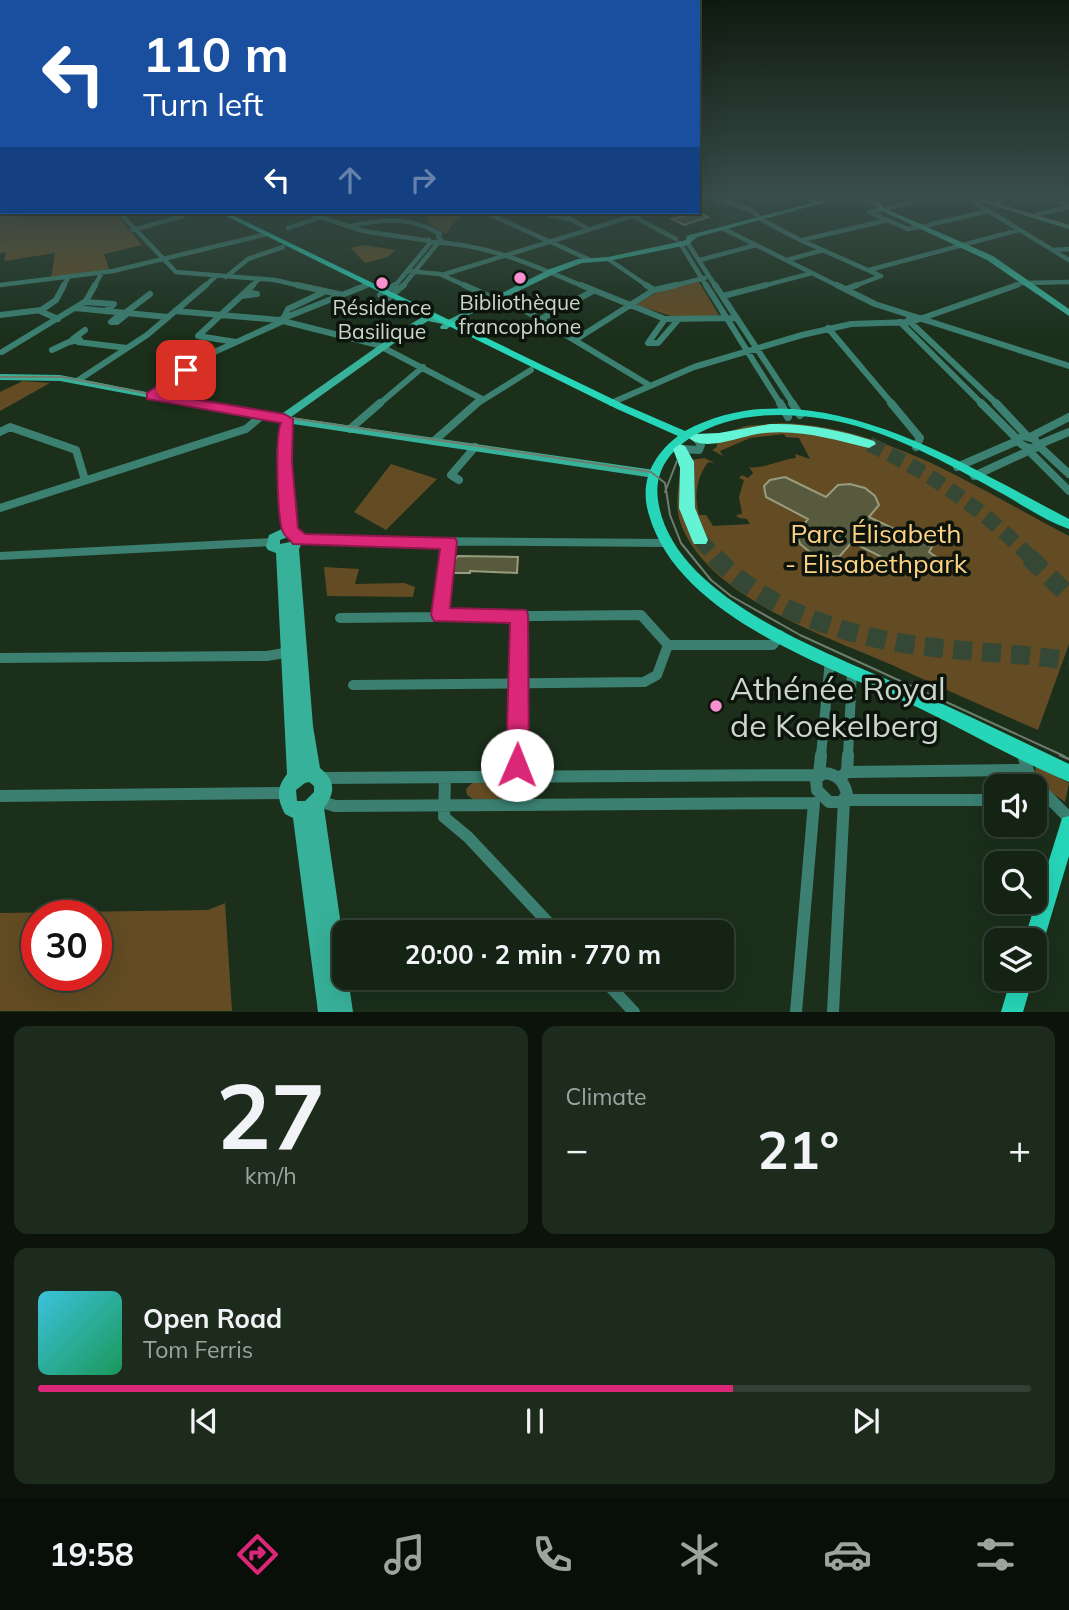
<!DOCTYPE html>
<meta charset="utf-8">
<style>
body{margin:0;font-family:Mulish,sans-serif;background:#1d2b1d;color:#f1f3f6;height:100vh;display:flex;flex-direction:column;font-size:26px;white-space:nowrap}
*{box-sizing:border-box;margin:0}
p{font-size:23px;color:#9da4a0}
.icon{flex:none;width:38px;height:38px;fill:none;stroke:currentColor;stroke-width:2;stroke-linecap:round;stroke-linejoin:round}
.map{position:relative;height:1012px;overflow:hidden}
.sheet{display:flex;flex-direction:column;gap:14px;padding:14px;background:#0b130b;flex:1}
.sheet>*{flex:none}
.hud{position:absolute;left:0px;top:0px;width:700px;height:214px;box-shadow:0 7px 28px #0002,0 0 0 2px #334034;background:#1a4fa0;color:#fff;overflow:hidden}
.tools{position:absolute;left:984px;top:774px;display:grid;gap:14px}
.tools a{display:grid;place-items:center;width:63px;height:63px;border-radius:14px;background:#142314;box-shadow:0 7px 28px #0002,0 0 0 2px #334034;font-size:35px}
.speed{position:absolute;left:21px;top:900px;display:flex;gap:14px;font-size:35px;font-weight:700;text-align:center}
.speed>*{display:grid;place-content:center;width:91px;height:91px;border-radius:50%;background:#142314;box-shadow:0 7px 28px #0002,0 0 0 2px #334034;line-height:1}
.speed .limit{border:10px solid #d22;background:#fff;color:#111}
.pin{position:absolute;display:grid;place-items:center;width:60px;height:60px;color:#fff;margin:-30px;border-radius:14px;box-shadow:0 4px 10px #0006}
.me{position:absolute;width:77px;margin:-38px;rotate:1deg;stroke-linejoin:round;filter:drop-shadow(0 0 5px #0008)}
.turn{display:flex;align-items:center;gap:24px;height:147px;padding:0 28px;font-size:32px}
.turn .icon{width:91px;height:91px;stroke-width:2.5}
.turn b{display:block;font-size:49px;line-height:60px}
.lanes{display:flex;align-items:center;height:66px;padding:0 28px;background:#0003;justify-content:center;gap:35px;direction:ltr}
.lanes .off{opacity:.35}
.big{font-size:52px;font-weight:700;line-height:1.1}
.sheet .tile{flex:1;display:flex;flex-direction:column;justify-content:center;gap:10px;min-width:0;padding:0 24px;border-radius:14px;background:#1d2b1d}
.sheet .dial{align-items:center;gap:0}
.dial b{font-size:91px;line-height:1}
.song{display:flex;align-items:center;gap:21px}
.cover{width:84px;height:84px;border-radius:10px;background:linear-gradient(135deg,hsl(190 70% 55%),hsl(150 70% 35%))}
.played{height:7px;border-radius:4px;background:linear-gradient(90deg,#db2777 70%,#334034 70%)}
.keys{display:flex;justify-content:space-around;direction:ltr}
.heat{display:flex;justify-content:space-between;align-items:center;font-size:38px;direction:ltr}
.sheet .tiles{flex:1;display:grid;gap:14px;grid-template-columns:1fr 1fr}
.tile:last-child{grid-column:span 2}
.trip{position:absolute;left:332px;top:920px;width:402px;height:70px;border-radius:14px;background:#142314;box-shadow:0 7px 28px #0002,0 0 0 2px #334034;font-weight:700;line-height:70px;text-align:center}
.dock{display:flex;height:112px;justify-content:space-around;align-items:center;background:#080e08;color:#9da4a0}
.dock .icon{width:49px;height:49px}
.dock .current{color:#db2777}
.dock b{font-size:32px;color:#f1f3f6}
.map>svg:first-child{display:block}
.green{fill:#634c23;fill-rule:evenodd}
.building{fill:#575a3d;stroke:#989c7d;stroke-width:2}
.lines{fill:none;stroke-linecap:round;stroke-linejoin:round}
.highway-tunnel-far1{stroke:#354835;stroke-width:15;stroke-dasharray:15 8;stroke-linecap:butt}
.highway-tunnel{stroke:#354835;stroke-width:19;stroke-dasharray:19 10;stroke-linecap:butt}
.street-far4{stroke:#3b8071;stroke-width:4.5}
.street-far3{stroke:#3b8071;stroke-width:6}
.street-far2{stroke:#3b8071;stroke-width:8}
.street-far1{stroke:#3b8071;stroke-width:10}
.street{stroke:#3b8071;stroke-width:12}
.secondary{fill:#37b199;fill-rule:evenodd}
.primary{fill:#27d6b9;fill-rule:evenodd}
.highway{fill:#63f3d5;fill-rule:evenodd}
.tram-far1{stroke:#6e7e6e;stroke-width:2}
.tram{stroke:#6e7e6e;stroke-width:2.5}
.route{fill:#db2777;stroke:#8e194d;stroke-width:2}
.poi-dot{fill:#f790cf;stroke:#0c140c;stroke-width:2.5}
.labels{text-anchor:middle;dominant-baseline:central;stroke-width:7;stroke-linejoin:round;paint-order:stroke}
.far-poi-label{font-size:21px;fill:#cad7ca;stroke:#0c140c}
.park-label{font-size:26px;fill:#fed285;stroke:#0c140c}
.near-poi-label{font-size:32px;fill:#cad7ca;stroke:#0c140c;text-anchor:start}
</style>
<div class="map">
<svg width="1069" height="1012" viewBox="0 0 1069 1012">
<rect width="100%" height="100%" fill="#1b2f1b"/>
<path class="green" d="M 0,194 L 2,212 L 115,212 L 142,245 L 104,254 L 109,269 L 51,278 L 55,253 L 4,261 L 6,252 L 0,253 Z
M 431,212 L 471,212 L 458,218 L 446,234 L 427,222 Z
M 364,245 L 395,250 L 388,257 L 365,263 L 351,248 Z
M 699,282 L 719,315 L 678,318 L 636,305 L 661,290 Z
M 23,381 L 50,383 L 0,411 L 0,392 Z
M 782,423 C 886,426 977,488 1069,536 L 1069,644 L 1038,730 C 989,709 940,687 892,665 C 826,636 712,599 682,527 C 672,503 681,484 681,460 L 685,469 L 683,507 L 697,540 L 703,538 L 690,507 L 690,460 L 704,458 L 715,463 L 708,462 C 696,479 694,495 699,515 L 706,515 L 713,526 L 750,524 L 747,519 L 739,518 L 736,515 L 742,514 L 739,497 L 744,480 L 739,478 L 742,475 L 748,478 L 753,473 L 749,467 C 761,470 782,459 796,458 L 795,454 L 810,459 L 799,438 L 786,437 L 784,434 L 750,438 L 720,451 L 723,456 L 712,450 L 717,447 L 717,442 C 732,440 745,434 760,432 C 796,426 832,435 867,447 L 870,443 C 834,428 793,422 754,428 C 741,429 729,435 716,436 L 746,426 Z
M 391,464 L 437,479 L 386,530 L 354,512 Z
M 324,567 L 359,569 L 355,584 L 404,583 L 415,587 L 413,597 L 327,596 Z
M 1036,766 L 1069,783 L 1065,802 L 1046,789 L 1035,772 Z
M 500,782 L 506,791 L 500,799 L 473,799 L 467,795 L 466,789 L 472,783 Z
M 225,903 L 232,1011 L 0,1011 L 0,913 L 208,910 ZM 37,915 L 96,915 L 96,975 L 37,975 Z"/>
<path class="building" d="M 697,212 L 708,217 L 684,225 L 672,219 Z
M 785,477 L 826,497 L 838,485 L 850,484 L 865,488 L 875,496 L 879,505 L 869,517 L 932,547 L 929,552 L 944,562 L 945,570 L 936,575 L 919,569 L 915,574 L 852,542 L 840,556 L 826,557 L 810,552 L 800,544 L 797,533 L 808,519 L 766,497 L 764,486 L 770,480 Z
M 458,556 L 518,557 L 517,573 L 470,571 L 470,573 L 453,573 L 454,560 Z"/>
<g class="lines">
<path class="highway-tunnel-far1" d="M 869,444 C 931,473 983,509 1031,558
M 700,540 L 717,558"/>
<path class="highway-tunnel" d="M 715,557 C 768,613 855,639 930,647 C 976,653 1023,653 1069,661
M 1029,557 L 1069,596"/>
<path class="street-far4" d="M 795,194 L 819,203
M 981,194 L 971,200 L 1069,260
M 1038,194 L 1069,205
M 849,195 L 876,205
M 710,196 L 751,210 L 764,221 L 804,242
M 698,199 L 714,195
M 996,202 L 1017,194
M 888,208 L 948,194
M 882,209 L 869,212 L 908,229 L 923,226
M 119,212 L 176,272 L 275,280 L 305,287
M 305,212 L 363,231 L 430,241
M 478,212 L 489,214 L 483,212
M 625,212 L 676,239
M 489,214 L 588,259
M 1038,214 L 1069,207
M 567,219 L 550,215 L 565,216 L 588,229
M 928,225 L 988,211
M 351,226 C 383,219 411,216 440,234 L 438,237 L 443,242
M 288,228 L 318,218
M 724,229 L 840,287
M 133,230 L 183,216
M 800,240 L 881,276 L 852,287
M 802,240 L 888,220
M 431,242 C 489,244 532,265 585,287
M 687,242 L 716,287
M 680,243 L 707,287
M 1052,250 L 1069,249
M 608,259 L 649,287
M 700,260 L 756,245
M 787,260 L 823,250
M 869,270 L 1019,230
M 407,271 L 440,274 L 468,287
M 442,275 L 646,212
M 226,277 L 248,259 L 283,247
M 0,285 L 113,271 L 267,234
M 63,287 L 68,278
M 94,287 L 101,274
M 204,287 L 216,276
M 251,287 L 259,279
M 362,287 L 369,284
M 394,287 L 431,242 L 429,240
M 402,287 L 438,243
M 668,287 L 705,278
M 759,287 L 812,273
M 1012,287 L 1022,283 L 1069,282"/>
<path class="street-far3" d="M 297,285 L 343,295
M 367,285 L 279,320 L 378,345 L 482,399
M 464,285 L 495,299
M 581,285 L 665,319 L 737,318
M 646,285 L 654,290
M 706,285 L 781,405
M 715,285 L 794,405
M 837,285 L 875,304 L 1069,366
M 846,289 L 857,285
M 380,295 L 395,285
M 241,296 L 257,294 L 245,292
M 501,296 L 649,385
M 723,296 L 766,285
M 387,299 L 404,285
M 85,302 L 114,304 L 106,311
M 75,308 L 168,317
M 175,311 L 279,320
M 122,313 L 111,322 L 117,322 L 128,313
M 125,313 L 150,294
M 0,315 L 41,310
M 284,317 L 288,309 L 326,291
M 58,319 L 40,311 L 56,300 L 64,285
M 541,319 L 593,291
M 665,319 L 648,343 L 658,343 L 677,321
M 908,320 L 998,405
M 900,322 L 983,405
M 828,328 L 893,405
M 76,338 L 80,340 L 69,342 Z
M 73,339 L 85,330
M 575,340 L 654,290 L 676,285
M 78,342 L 127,348
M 236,342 L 198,336 L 253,285
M 52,350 L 69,342
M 2,352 L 86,301 L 95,285
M 77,381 L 147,335 L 206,285
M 152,396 L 201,358 L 281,322
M 611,403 L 694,367 L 802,335 L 851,324 L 911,322 L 1017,285
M 378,405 L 423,367
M 475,405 L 531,370"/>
<path class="street-far2" d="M 780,403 L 788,417
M 792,403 L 800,415
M 891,403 L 920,438 L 916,447
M 981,403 L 1017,439
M 996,403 L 1028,437
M 350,429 L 380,403
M 0,432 L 10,427 L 76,450 L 85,480
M 1023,436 L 1034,439 L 1040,447 C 1031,450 1023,447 1017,440 Z
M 1030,437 L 1069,417
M 434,441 L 477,403
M 1040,444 L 1069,432
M 1040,447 L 1069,474
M 680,449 L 699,450 L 701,445 L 696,438
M 1031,449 L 1032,454 L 1069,491
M 957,467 L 1017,441
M 974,476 L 1026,452 L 1027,448
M 459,480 L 451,475 L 475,447
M 0,508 L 246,429 L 259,418
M 299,540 L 667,543
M 0,556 L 272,542
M 447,558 L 449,543"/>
<path class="street-far1" d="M 440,616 L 447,557
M 340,618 L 641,615 L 668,645
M 668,645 L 773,645 L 780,635
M 0,658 L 267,656 L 290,652
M 353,685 L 644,682 L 657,675 L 668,645
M 1023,751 L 1023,756
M 517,756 L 519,615
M 821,756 L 830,660
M 848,756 L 852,671"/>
<path class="street" d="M 1023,755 L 1031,780 L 1069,818
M 847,772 L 848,755
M 824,773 C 837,774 844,781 847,794 L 842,802 L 829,802 L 817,790 L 816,779 Z
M 1005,774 L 1022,786
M 321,778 L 819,775 L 821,755
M 445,778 L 444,817 L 468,837 L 558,933
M 839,778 L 847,772 L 1025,770
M 0,796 L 286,793
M 319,801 L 335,806 L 814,803
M 516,804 L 517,755
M 602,978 L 634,1012
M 796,1012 L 814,803
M 833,1012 L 844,800 L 996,800"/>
<path class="secondary" d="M 846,194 L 857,194 L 697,237 L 688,245 L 608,261 L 582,263 L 556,273 L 458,320 L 447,329 L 441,329 L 440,327 L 443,324 L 428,321 L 407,334 L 291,417 L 654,470 L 660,474 L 654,478 L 293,424 C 280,457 296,496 296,530 L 305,537 L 299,549 L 313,726 L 320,768 C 335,780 336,792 324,808 L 345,953 L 345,978 L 348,978 L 353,1012 L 318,1012 L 293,818 L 285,814 C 277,799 276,788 287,774 L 276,553 L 268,550 L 266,547 L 269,535 L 284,528 C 284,494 269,456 282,423 L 60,381 L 0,380 L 0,374 L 60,375 L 222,407 L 280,415 L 401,330 L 424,316 L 448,320 L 550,269 L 578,259 L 608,257 L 683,241 L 687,239 L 686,236 ZM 288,537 L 292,539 L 290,542 L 280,544 L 280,540 ZM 309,782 L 314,786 L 314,792 L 305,801 L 297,801 L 296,790 L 305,783 Z
M 864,194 L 871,194 L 884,208 L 993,256 L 1069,309 L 1069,316 L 987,260 L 880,210 Z
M 957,194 L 967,194 L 1069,225 L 1069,229 Z"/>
<path class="primary" d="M 218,212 L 226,212 L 625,405 L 685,431 C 810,364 959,462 1069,519 L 1069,529 C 1046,521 1024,506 1003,494 C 954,467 903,438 849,424 C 797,411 736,409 690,438 C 669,452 654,472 658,500 C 672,603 843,658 925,696 C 974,718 1021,741 1069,764 L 1069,782 C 1019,761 970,733 921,709 C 832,667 679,619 649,515 C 639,483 652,456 678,436 L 617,409 Z
M 1069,816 L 1069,856 L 1044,940 L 1041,947 L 1034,950 L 1034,940 L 1024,940 L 1060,825 L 1062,818 Z
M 1011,978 L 1033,978 L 1023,1012 L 1001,1012 Z"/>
<path class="highway" d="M 770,424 C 806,423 840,430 874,441 L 876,444 L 869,448 C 831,439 797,428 757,434 C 739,437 704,452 689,438 L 696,434 L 719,433 Z
M 680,444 L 685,446 L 694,462 L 695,508 L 708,540 L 706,544 L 694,544 L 692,540 L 679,508 L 680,468 L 673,449 Z"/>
<path class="tram-far1" d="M 964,194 L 1069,226
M 0,377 L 62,377 L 217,407 L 651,472 L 665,483 L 670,515 L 681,543 L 711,580 L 731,596 L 800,635 L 1064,756
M 665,492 L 677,461"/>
<path class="tram" d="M 1060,755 L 1069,759"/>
</g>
<linearGradient id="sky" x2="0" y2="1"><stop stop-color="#0f1a0f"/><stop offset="0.58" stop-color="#394d4a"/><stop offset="1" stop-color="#394d4a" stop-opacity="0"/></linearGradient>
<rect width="1069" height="336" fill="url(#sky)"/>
<path class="route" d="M 186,366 L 190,367 L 190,372 L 163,394 L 284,414 L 293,419 L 292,462 L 298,528 L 305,534 L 455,538 L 457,542 L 450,608 L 526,610 L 528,615 L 529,765 L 525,773 L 517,776 L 509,773 L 506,765 L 510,623 L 434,621 L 431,615 L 440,549 L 293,544 C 290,539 285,537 283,532 C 277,520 275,434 281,423 L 147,399 L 147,393 Z"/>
<g class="poi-dot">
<circle cx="520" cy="278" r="7"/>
<circle cx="382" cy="283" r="7"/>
<circle cx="716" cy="706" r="7"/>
</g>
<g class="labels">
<g class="far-poi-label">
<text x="520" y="302">Bibliothèque<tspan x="520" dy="24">francophone</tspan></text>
<text x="382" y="307">Résidence<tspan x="382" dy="24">Basilique</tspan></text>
</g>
<g class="park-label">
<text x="876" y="533">Parc Élisabeth<tspan x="876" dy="30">- Elisabethpark</tspan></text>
</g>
<g class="near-poi-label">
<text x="730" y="688">Athénée Royal<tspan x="730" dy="37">de Koekelberg</tspan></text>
</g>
</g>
</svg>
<div class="tools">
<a><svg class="icon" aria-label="sound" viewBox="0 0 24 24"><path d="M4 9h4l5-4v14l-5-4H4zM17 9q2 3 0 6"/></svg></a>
<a><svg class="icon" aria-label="search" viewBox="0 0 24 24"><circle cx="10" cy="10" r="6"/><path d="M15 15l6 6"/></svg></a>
<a><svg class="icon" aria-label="layers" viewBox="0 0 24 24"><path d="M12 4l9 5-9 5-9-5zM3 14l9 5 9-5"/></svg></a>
</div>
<div class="speed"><div class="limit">30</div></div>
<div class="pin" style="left:186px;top:370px;background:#d93025"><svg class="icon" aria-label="arrive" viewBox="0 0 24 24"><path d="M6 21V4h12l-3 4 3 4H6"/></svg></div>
<svg class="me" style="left:517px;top:765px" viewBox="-20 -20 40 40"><circle r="19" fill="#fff"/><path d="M0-13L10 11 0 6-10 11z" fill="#db2777"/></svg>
<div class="trip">20:00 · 2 min · 770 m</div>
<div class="hud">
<div class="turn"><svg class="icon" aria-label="left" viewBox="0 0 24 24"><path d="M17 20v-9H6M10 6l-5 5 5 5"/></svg><div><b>110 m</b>Turn left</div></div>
<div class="lanes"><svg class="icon" aria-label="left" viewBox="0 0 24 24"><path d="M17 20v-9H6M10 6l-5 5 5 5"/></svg><svg class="icon off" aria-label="ahead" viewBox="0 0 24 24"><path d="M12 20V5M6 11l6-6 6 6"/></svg><svg class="icon off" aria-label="right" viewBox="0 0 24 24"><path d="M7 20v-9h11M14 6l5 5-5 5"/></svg></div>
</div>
</div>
<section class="sheet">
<div class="tiles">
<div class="tile dial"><b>27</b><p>km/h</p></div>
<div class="tile"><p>Climate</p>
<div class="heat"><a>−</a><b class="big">21°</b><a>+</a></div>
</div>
<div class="tile">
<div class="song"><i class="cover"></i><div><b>Open Road</b><p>Tom Ferris</p></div></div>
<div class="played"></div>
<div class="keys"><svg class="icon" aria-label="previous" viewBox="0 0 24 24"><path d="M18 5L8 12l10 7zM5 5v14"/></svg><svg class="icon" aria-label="pause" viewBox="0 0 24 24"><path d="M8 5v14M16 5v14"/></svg><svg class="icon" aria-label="next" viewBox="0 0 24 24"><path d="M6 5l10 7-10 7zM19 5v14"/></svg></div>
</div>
</div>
</section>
<nav class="dock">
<b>19:58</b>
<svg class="icon current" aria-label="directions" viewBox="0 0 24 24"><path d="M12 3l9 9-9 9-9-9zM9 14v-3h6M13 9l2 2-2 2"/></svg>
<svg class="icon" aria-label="music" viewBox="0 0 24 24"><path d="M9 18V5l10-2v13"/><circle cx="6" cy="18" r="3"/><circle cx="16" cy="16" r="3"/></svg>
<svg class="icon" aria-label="phone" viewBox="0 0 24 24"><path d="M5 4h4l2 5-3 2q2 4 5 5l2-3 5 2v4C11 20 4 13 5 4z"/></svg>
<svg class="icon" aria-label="climate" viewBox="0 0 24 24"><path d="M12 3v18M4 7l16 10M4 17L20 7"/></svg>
<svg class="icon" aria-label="car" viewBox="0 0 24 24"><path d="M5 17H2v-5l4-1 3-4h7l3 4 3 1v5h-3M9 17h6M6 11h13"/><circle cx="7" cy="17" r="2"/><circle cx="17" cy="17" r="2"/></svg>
<svg class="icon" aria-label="filters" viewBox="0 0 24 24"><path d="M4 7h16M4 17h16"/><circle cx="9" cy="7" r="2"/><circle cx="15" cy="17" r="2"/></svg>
</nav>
